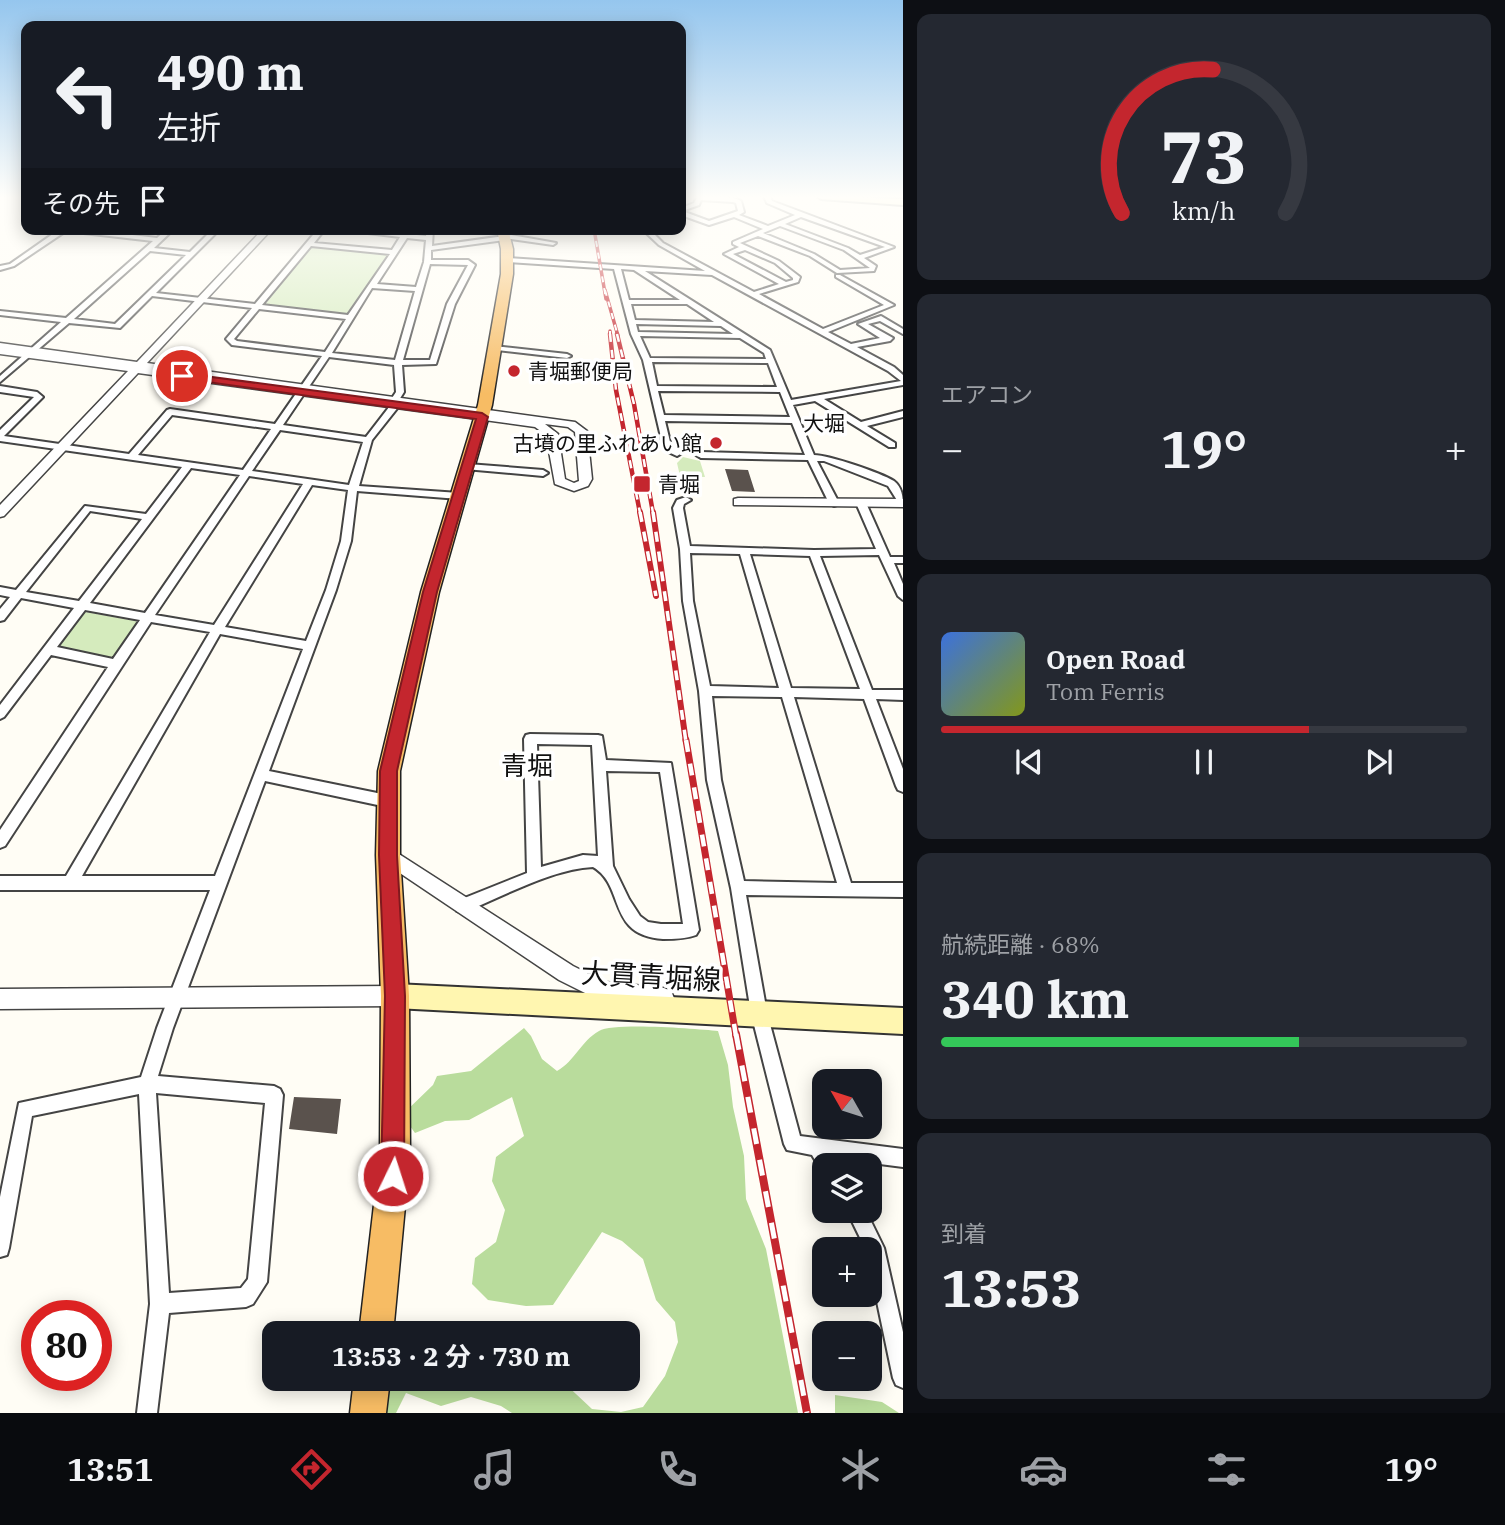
<!DOCTYPE html>
<html lang="ja">
<meta charset="utf-8">
<style>
body{margin:0;font-family:"IBM Plex Serif","Noto Sans JP",serif;background:#242831;color:#f1f3f6;height:100vh;display:flex;flex-direction:column;font-size:26px;white-space:nowrap}
*{box-sizing:border-box;margin:0}
p{font-size:23px;color:#9ea1a6}
.icon{flex:none;width:38px;height:38px;fill:none;stroke:currentColor;stroke-width:2;stroke-linecap:round;stroke-linejoin:round}
.map{position:relative;flex:1;overflow:hidden}
.details{display:flex;flex-direction:column;gap:14px;padding:14px;background:#0d0f14;width:602px}
.details>*{flex:none}
.top-card{position:absolute;left:21px;top:21px;width:665px;height:214px;border-radius:14px;box-shadow:0 4px 18px #0003;background:#171b24;color:#f1f3f6;overflow:hidden}
.needle{width:46px;rotate:309deg}
.controls{position:absolute;left:812px;top:1069px;display:grid;gap:14px}
.controls a{display:grid;place-items:center;width:70px;height:70px;border-radius:14px;background:#171b24;box-shadow:0 4px 18px #0003;font-size:35px}
.speed{position:absolute;left:21px;top:1300px;display:flex;gap:14px;font-size:35px;font-weight:700;text-align:center}
.speed>*{display:grid;place-content:center;width:91px;height:91px;border-radius:50%;background:#171b24;box-shadow:0 4px 18px #0003;line-height:1}
.speed .limit{border:10px solid #d22;background:#fff;color:#111}
.pin{position:absolute;display:grid;place-items:center;width:60px;height:60px;color:#fff;margin:-30px;border:4px solid #fff;border-radius:50%;box-shadow:0 2px 7px #0007}
.me{position:absolute;width:77px;margin:-38px;rotate:4deg;stroke-linejoin:round;filter:drop-shadow(0 0 5px #0008)}
.turn{display:flex;align-items:center;gap:24px;height:147px;padding:0 21px;font-size:32px}
.turn .icon{width:91px;height:91px;stroke-width:2.5}
.turn b{display:block;font-size:49px;line-height:60px}
.then{display:flex;align-items:center;height:66px;padding:0 21px;background:#0003;gap:14px;font-size:26px}
.big{font-size:52px;font-weight:700;line-height:1.1}
.details .card{flex:1;display:flex;flex-direction:column;justify-content:center;gap:10px;min-width:0;padding:0 24px;border-radius:14px;background:#242831}
.details .dial{align-items:center;gap:0}
.dial svg{height:182px;overflow:visible;fill:none;stroke:#363941;stroke-width:7;stroke-linecap:round;text-anchor:middle}
.dial text{fill:#f1f3f6;stroke:none}
.song{display:flex;align-items:center;gap:21px}
.cover{width:84px;height:84px;border-radius:10px;background:linear-gradient(135deg,hsl(220 70% 55%),hsl(70 70% 35%))}
.played{height:7px;border-radius:4px;background:linear-gradient(90deg,#c4262e 70%,#363941 70%)}
.keys{display:flex;justify-content:space-around;direction:ltr}
.heat{display:flex;justify-content:space-between;align-items:center;font-size:38px;direction:ltr}
.charge{height:10px;border-radius:5px;background:linear-gradient(90deg,#34c759 68%,#363941 0)}
.trip{position:absolute;left:262px;top:1321px;width:378px;height:70px;border-radius:14px;background:#171b24;box-shadow:0 4px 18px #0003;font-weight:700;line-height:70px;text-align:center}
.dock{display:flex;height:112px;justify-content:space-around;align-items:center;background:#090b0e;color:#9ea1a6}
.dock .icon{width:49px;height:49px}
.dock .current{color:#c4262e}
.dock b{font-size:32px;color:#f1f3f6}
main{display:flex;flex:1;min-height:0}
.map>svg:first-child{display:block}
.green{fill:#d5ebbd}
.forest{fill:#b9dc9c}
.building{fill:#5a524d}
.lines{fill:none;stroke-linecap:round;stroke-linejoin:round}
.minor-casing{stroke:#444;stroke-width:4}
.tertiary-casing{stroke:#444;stroke-width:3}
.secondary-casing{stroke:#333;stroke-width:4}
.trunk-casing{stroke:#222;stroke-width:3}
.minor{fill:#fff;fill-rule:evenodd}
.tertiary{fill:#fff;fill-rule:evenodd}
.secondary{fill:#fff6b0;fill-rule:evenodd}
.trunk{fill:#f7bc64;fill-rule:evenodd}
.rail-far4-casing{stroke:#c4262e;stroke-width:3.5}
.rail-far3-casing{stroke:#c4262e;stroke-width:4.5}
.rail-far2-casing{stroke:#c4262e;stroke-width:6}
.rail-far1-casing{stroke:#c4262e;stroke-width:7}
.rail-casing{stroke:#c4262e;stroke-width:8}
.rail-far4{stroke:#fff;stroke-width:2;stroke-dasharray:6;stroke-linecap:butt}
.rail-far3{stroke:#fff;stroke-width:2.5;stroke-dasharray:8;stroke-linecap:butt}
.rail-far2{stroke:#fff;stroke-width:3.5;stroke-dasharray:10;stroke-linecap:butt}
.rail-far1{stroke:#fff;stroke-width:4.5;stroke-dasharray:12;stroke-linecap:butt}
.rail{stroke:#fff;stroke-width:5;stroke-dasharray:16;stroke-linecap:butt}
.route{fill:#c4262e;stroke:#7f191e;stroke-width:2}
.poi-dot{fill:#c4262e;stroke:#fff;stroke-width:2.5}
.labels{text-anchor:middle;dominant-baseline:central;stroke-width:7;stroke-linejoin:round;paint-order:stroke}
.far-poi-label{font-size:21px;fill:#111;stroke:#fff;text-anchor:start}
.far-neighbourhood-label{font-size:21px;fill:#111;stroke:#fff}
.neighbourhood-label{font-size:26px;fill:#111;stroke:#fff}
.near-street-label{font-size:28px;fill:#111;stroke:#fff}
</style>
<main>
<div class="map">
<svg width="903" height="1413" viewBox="0 0 903 1413">
<rect width="100%" height="100%" fill="#fffdf5"/>
<path class="green" d="M 311,247 L 314,246 L 388,254 L 348,315 L 264,306 Z
M 683,457 L 700,461 L 705,477 L 680,476 L 677,463 Z
M 85,612 L 136,621 L 137,625 L 115,656 L 108,658 L 58,649 L 57,645 L 80,614 Z"/>
<path class="forest" d="M 524,1028 L 531,1036 L 542,1059 L 557,1071 C 575,1061 581,1041 599,1031 C 614,1022 698,1029 718,1031 L 728,1065 L 733,1107 L 744,1156 L 746,1199 L 766,1249 L 798,1413 L 512,1413 L 501,1406 L 471,1397 L 441,1406 L 406,1393 L 396,1413 L 373,1413 L 377,1382 L 458,1386 L 486,1379 L 560,1379 L 592,1409 L 621,1412 L 643,1407 L 665,1376 L 678,1342 L 675,1322 L 656,1300 L 643,1259 L 622,1241 L 602,1232 L 553,1305 L 526,1306 L 488,1300 L 472,1284 L 475,1258 L 496,1242 L 505,1210 L 492,1181 L 496,1157 L 524,1136 L 512,1097 L 469,1120 L 445,1121 L 415,1133 L 402,1115 L 433,1085 L 437,1076 L 471,1071 Z
M 835,1395 L 882,1402 L 899,1413 L 835,1413 Z"/>
<path class="building" d="M 725,469 L 748,470 L 755,492 L 732,491 Z
M 294,1097 L 341,1099 L 337,1134 L 289,1129 Z"/>
<g class="lines">
<g class="minor-casing">
<path id="minor" d="M 698,196 L 734,198 L 741,201 L 744,212 L 739,215 L 768,226 L 795,215 L 767,203 L 764,196 L 770,196 L 772,201 L 894,247 L 864,258 L 876,266 L 874,271 L 837,273 L 810,256 L 758,236 L 740,243 L 779,261 L 800,277 L 798,282 L 759,294 L 823,329 L 884,305 L 836,277 L 836,275 L 840,275 L 894,305 L 828,332 L 851,344 L 880,338 L 858,324 L 881,316 L 903,329 L 903,334 L 880,321 L 868,324 L 893,338 L 890,341 L 857,347 L 894,367 L 903,375 L 903,385 L 824,399 L 861,422 L 903,411 L 903,417 L 867,426 L 895,443 L 895,447 L 889,447 L 815,401 L 793,405 L 814,455 C 829,455 881,473 894,481 C 902,487 903,497 903,506 L 900,505 L 888,486 L 824,461 L 817,461 L 839,503 L 837,505 L 834,506 L 829,503 L 808,460 L 701,458 L 696,455 L 701,452 L 805,455 L 792,423 L 665,421 L 671,446 L 682,453 L 677,456 L 664,450 L 643,360 L 631,334 L 614,269 L 508,262 L 505,260 L 508,258 L 705,271 L 659,245 L 642,229 L 649,229 L 663,243 L 754,292 L 779,284 L 724,254 L 739,247 L 733,244 L 733,242 L 763,229 L 734,217 L 709,225 L 681,215 L 681,208 L 694,203 ZM 701,200 L 733,202 L 736,203 L 738,211 L 709,221 L 682,211 L 699,205 ZM 801,217 L 885,247 L 860,255 L 848,248 L 785,224 ZM 780,226 L 844,250 L 870,268 L 840,270 L 814,254 L 763,233 ZM 745,250 L 775,263 L 793,278 L 793,280 L 786,282 L 733,254 ZM 621,269 L 634,270 L 680,300 L 629,300 ZM 645,271 L 712,275 L 888,371 L 901,381 L 791,400 L 770,350 ZM 631,304 L 687,304 L 714,322 L 635,320 ZM 636,324 L 721,326 L 733,334 L 638,332 ZM 640,336 L 740,338 L 764,353 L 766,359 L 650,358 ZM 652,362 L 768,363 L 777,387 L 657,386 ZM 658,391 L 780,392 L 790,417 L 664,415 Z
M 60,229 L 83,229 L 157,238 L 167,229 L 174,229 L 154,248 L 190,252 L 213,229 L 220,229 L 156,293 L 255,304 L 318,229 L 325,229 L 314,243 L 392,250 L 400,237 L 336,229 L 361,229 L 426,236 L 427,229 L 433,229 L 432,246 L 511,235 L 556,243 L 553,245 L 511,239 L 431,250 L 431,260 L 468,260 L 475,265 L 455,304 L 436,364 L 402,365 L 404,392 L 399,400 L 396,401 L 392,398 L 396,392 L 394,365 L 329,357 L 283,425 L 366,437 L 393,402 L 399,402 L 399,406 L 372,440 L 359,486 L 459,493 L 464,496 L 459,499 L 357,491 L 351,541 L 336,590 L 269,771 L 387,795 L 392,797 L 394,801 L 392,805 L 387,807 L 265,781 L 173,1028 L 158,1076 L 274,1086 L 280,1089 L 283,1095 L 267,1282 L 253,1304 L 246,1307 L 169,1313 L 157,1413 L 137,1413 L 150,1304 L 139,1094 L 32,1116 L 9,1248 L 7,1255 L 0,1257 L 0,1197 L 19,1103 L 141,1077 L 157,1028 L 210,890 L 0,890 L 0,876 L 66,876 L 210,632 L 151,622 L 5,846 L 0,848 L 0,830 L 108,667 L 51,655 L 4,717 L 0,719 L 0,705 L 74,608 L 21,598 L 4,620 L 0,621 L 0,609 L 10,597 L 0,595 L 0,587 L 16,590 L 85,506 L 146,514 L 182,467 L 0,441 L 0,430 L 34,397 L 0,392 L 0,386 L 37,392 L 43,397 L 4,436 L 129,454 L 167,410 L 170,409 L 275,424 L 322,356 L 232,345 L 226,339 L 252,308 L 152,296 L 120,328 L 69,323 L 0,382 L 0,376 L 61,322 L 0,315 L 0,311 L 66,318 L 153,241 L 66,231 L 14,266 L 0,270 L 0,266 L 10,264 ZM 407,238 L 426,240 L 424,262 L 416,287 L 377,284 ZM 311,246 L 390,254 L 348,315 L 262,305 ZM 150,251 L 186,255 L 115,324 L 74,319 ZM 430,264 L 468,265 L 447,304 L 430,360 L 403,360 ZM 372,288 L 415,291 L 395,360 L 332,353 ZM 259,309 L 346,319 L 325,352 L 237,341 L 234,339 ZM 172,415 L 271,429 L 243,470 L 138,455 ZM 280,430 L 363,442 L 349,485 L 252,471 ZM 191,468 L 240,475 L 145,613 L 90,603 ZM 249,476 L 303,484 L 214,625 L 155,615 ZM 312,485 L 348,490 L 341,541 L 326,590 L 306,641 L 225,627 ZM 90,511 L 142,519 L 79,601 L 26,592 ZM 85,610 L 140,620 L 113,659 L 57,647 ZM 220,634 L 303,649 L 215,876 L 82,876 ZM 156,1093 L 265,1103 L 248,1279 L 241,1288 L 169,1293 Z
M 494,346 L 567,354 L 571,356 L 567,358 L 497,350 L 493,348 Z
M 468,464 L 543,470 L 548,473 L 543,476 L 465,469 L 463,467 Z
M 686,497 L 691,500 L 684,504 L 683,508 L 690,546 L 814,550 L 876,549 L 856,503 L 861,500 L 866,503 L 890,557 L 903,557 L 903,563 L 894,563 L 903,584 L 903,600 L 898,596 L 879,555 L 820,556 L 872,690 L 903,690 L 903,700 L 876,699 L 903,769 L 903,792 L 898,790 L 896,786 L 864,699 L 794,697 L 851,883 L 903,883 L 903,897 L 746,895 L 767,1013 L 800,1136 L 903,1149 L 903,1167 L 833,1158 L 837,1166 L 824,1166 L 824,1173 L 822,1172 L 812,1155 L 787,1150 L 784,1144 L 751,1013 L 731,888 L 707,780 L 699,691 L 683,601 L 680,549 L 673,508 L 677,500 ZM 690,553 L 740,554 L 779,688 L 710,686 L 693,601 ZM 750,554 L 810,556 L 860,689 L 791,688 ZM 712,696 L 782,697 L 837,883 L 744,881 L 721,780 Z
M 530,734 L 598,735 L 602,736 L 606,760 L 671,763 L 699,930 L 696,935 C 686,939 674,939 663,939 C 606,935 626,886 593,867 C 551,869 502,897 462,913 L 457,911 L 455,906 L 457,901 L 527,873 L 524,739 L 526,735 ZM 537,744 L 592,745 L 598,856 L 583,855 L 541,867 ZM 606,771 L 660,772 L 683,924 L 661,924 L 648,922 L 640,916 L 629,899 L 613,866 Z
M 847,1211 L 866,1211 L 884,1248 L 903,1332 L 903,1388 L 896,1385 L 893,1378 L 870,1268 L 870,1250 L 866,1250 Z"/>
</g>
<g class="tertiary-casing">
<path id="tertiary" d="M 263,229 L 272,229 L 147,363 L 575,422 L 587,431 L 592,479 L 588,486 L 574,491 L 555,484 L 546,435 L 535,427 L 138,373 L 4,516 L 0,517 L 0,505 L 128,371 L 0,354 L 0,343 L 137,362 ZM 545,424 L 568,427 L 575,432 L 579,481 L 574,483 L 565,479 L 558,434 Z
M 738,498 L 903,499 L 903,507 L 734,505 L 734,499 Z
M 388,847 L 573,966 L 605,982 L 664,988 L 671,991 L 674,998 L 671,1005 L 664,1008 L 603,1002 L 559,980 L 382,861 L 379,855 L 382,849 Z
M 395,986 L 402,989 L 405,996 L 402,1003 L 395,1006 L 0,1009 L 0,989 Z"/>
</g>
<g class="secondary-casing">
<path id="secondary" d="M 817,196 L 903,199 L 903,205 L 821,199 Z
M 395,984 L 903,1008 L 903,1034 L 395,1008 L 386,1005 L 383,996 L 386,987 Z"/>
</g>
<g class="trunk-casing">
<path id="trunk" d="M 497,229 L 508,229 L 513,249 L 513,274 L 492,405 L 439,592 L 400,771 L 400,855 L 409,996 L 410,1153 L 393,1334 L 359,1334 L 380,1153 L 381,996 L 376,855 L 378,771 L 421,592 L 478,405 L 501,274 L 501,249 Z
M 354,1379 L 390,1379 L 386,1413 L 350,1413 Z"/>
</g>
<use href="#minor" class="minor"/>
<use href="#tertiary" class="tertiary"/>
<use href="#secondary" class="secondary"/>
<use href="#trunk" class="trunk"/>
<g class="rail-far4-casing">
<path id="rail-far4" d="M 594,229 L 606,299
M 605,290 L 618,336
M 610,331 L 610,336"/>
</g>
<g class="rail-far3-casing">
<path id="rail-far3" d="M 610,334 L 616,390 L 640,513
M 617,334 L 634,404 L 653,513"/>
</g>
<g class="rail-far2-casing">
<path id="rail-far2" d="M 640,512 L 656,596
M 653,512 L 686,742"/>
</g>
<g class="rail-far1-casing">
<path id="rail-far1" d="M 686,740 L 736,1036"/>
</g>
<g class="rail-casing">
<path id="rail" d="M 736,1034 L 807,1413"/>
</g>
<use href="#rail-far4" class="rail-far4"/>
<use href="#rail-far3" class="rail-far3"/>
<use href="#rail-far2" class="rail-far2"/>
<use href="#rail-far1" class="rail-far1"/>
<use href="#rail" class="rail"/>
</g>
<linearGradient id="sky" x2="0" y2="1"><stop stop-color="#95c6ee"/><stop offset="0.5" stop-color="#fffefa"/><stop offset="1" stop-color="#fffefa" stop-opacity="0"/></linearGradient>
<rect width="903" height="394" fill="url(#sky)"/>
<path class="route" d="M 182,373 L 482,413 L 488,417 L 437,592 L 397,771 L 397,855 L 405,996 L 404,1176 L 401,1184 L 393,1188 L 384,1184 L 381,1176 L 385,996 L 379,855 L 380,771 L 423,592 L 476,419 L 178,378 L 178,374 Z"/>
<g class="poi-dot">
<circle cx="514" cy="371" r="7"/>
<circle cx="716" cy="443" r="7"/>
<rect x="633" y="475" width="18" height="18" rx="3.5"/>
</g>
<g class="labels">
<g class="far-poi-label">
<text x="528" y="371">青堀郵便局</text>
<text x="702" y="443" text-anchor="end">古墳の里ふれあい館</text>
<text x="658" y="484">青堀</text>
</g>
<g class="far-neighbourhood-label">
<text x="824" y="423">大堀</text>
</g>
<g class="neighbourhood-label">
<text x="527" y="765">青堀</text>
</g>
<g class="near-street-label">
<text transform="translate(651 976) rotate(3)">大貫青堀線</text>
</g>
</g>
</svg>
<div class="controls">
<a><svg class="needle" viewBox="-14 -14 28 28"><path d="M0-13l5 13h-10z" fill="#e53935"/><path d="M0 13l5-13h-10z" fill="#9ea1a6"/></svg></a>
<a><svg class="icon" aria-label="layers" viewBox="0 0 24 24"><path d="M12 4l9 5-9 5-9-5zM3 14l9 5 9-5"/></svg></a>
<a>+</a>
<a>−</a>
</div>
<div class="speed"><div class="limit">80</div></div>
<div class="pin" style="left:182px;top:376px;background:#d93025"><svg class="icon" aria-label="arrive" viewBox="0 0 24 24"><path d="M6 21V4h12l-3 4 3 4H6"/></svg></div>
<svg class="me" style="left:393px;top:1176px" viewBox="-20 -20 40 40"><circle r="17" fill="#c4262e" stroke="#fff" stroke-width="3"/><path d="M0-11L8 9 0 5-8 9z" fill="#fff"/></svg>
<div class="trip">13:53 · 2 分 · 730 m</div>
<div class="top-card">
<div class="turn"><svg class="icon" aria-label="left" viewBox="0 0 24 24"><path d="M17 20v-9H6M10 6l-5 5 5 5"/></svg><div><b>490 m</b>左折</div></div>
<div class="then">その先<svg class="icon" aria-label="arrive" viewBox="0 0 24 24"><path d="M6 21V4h12l-3 4 3 4H6"/></svg></div>
</div>
</div>
<section class="details">
<div class="card dial"><svg viewBox="0 0 100 80">
<path d="M14 69A42 42 0 1 1 86 69"/>
<path d="M14 69A42 42 0 0 1 54 6" stroke="#c4262e"/>
<text x="50" y="56" font-size="32" font-weight="700">73</text>
<text x="50" y="72" font-size="11">km/h</text>
</svg></div>
<div class="card"><p>エアコン</p>
<div class="heat"><a>−</a><b class="big">19°</b><a>+</a></div>
</div>
<div class="card">
<div class="song"><i class="cover"></i><div><b>Open Road</b><p>Tom Ferris</p></div></div>
<div class="played"></div>
<div class="keys"><svg class="icon" aria-label="previous" viewBox="0 0 24 24"><path d="M18 5L8 12l10 7zM5 5v14"/></svg><svg class="icon" aria-label="pause" viewBox="0 0 24 24"><path d="M8 5v14M16 5v14"/></svg><svg class="icon" aria-label="next" viewBox="0 0 24 24"><path d="M6 5l10 7-10 7zM19 5v14"/></svg></div>
</div>
<div class="card"><p>航続距離 · 68%</p><b class="big">340 km</b><div class="charge"></div></div>
<div class="card"><p>到着</p><b class="big">13:53</b></div>
</section>
</main>
<nav class="dock">
<b>13:51</b>
<svg class="icon current" aria-label="directions" viewBox="0 0 24 24"><path d="M12 3l9 9-9 9-9-9zM9 14v-3h6M13 9l2 2-2 2"/></svg>
<svg class="icon" aria-label="music" viewBox="0 0 24 24"><path d="M9 18V5l10-2v13"/><circle cx="6" cy="18" r="3"/><circle cx="16" cy="16" r="3"/></svg>
<svg class="icon" aria-label="phone" viewBox="0 0 24 24"><path d="M5 4h4l2 5-3 2q2 4 5 5l2-3 5 2v4C11 20 4 13 5 4z"/></svg>
<svg class="icon" aria-label="climate" viewBox="0 0 24 24"><path d="M12 3v18M4 7l16 10M4 17L20 7"/></svg>
<svg class="icon" aria-label="car" viewBox="0 0 24 24"><path d="M5 17H2v-5l4-1 3-4h7l3 4 3 1v5h-3M9 17h6M6 11h13"/><circle cx="7" cy="17" r="2"/><circle cx="17" cy="17" r="2"/></svg>
<svg class="icon" aria-label="filters" viewBox="0 0 24 24"><path d="M4 7h16M4 17h16"/><circle cx="9" cy="7" r="2"/><circle cx="15" cy="17" r="2"/></svg>
<b>19°</b>
</nav>
